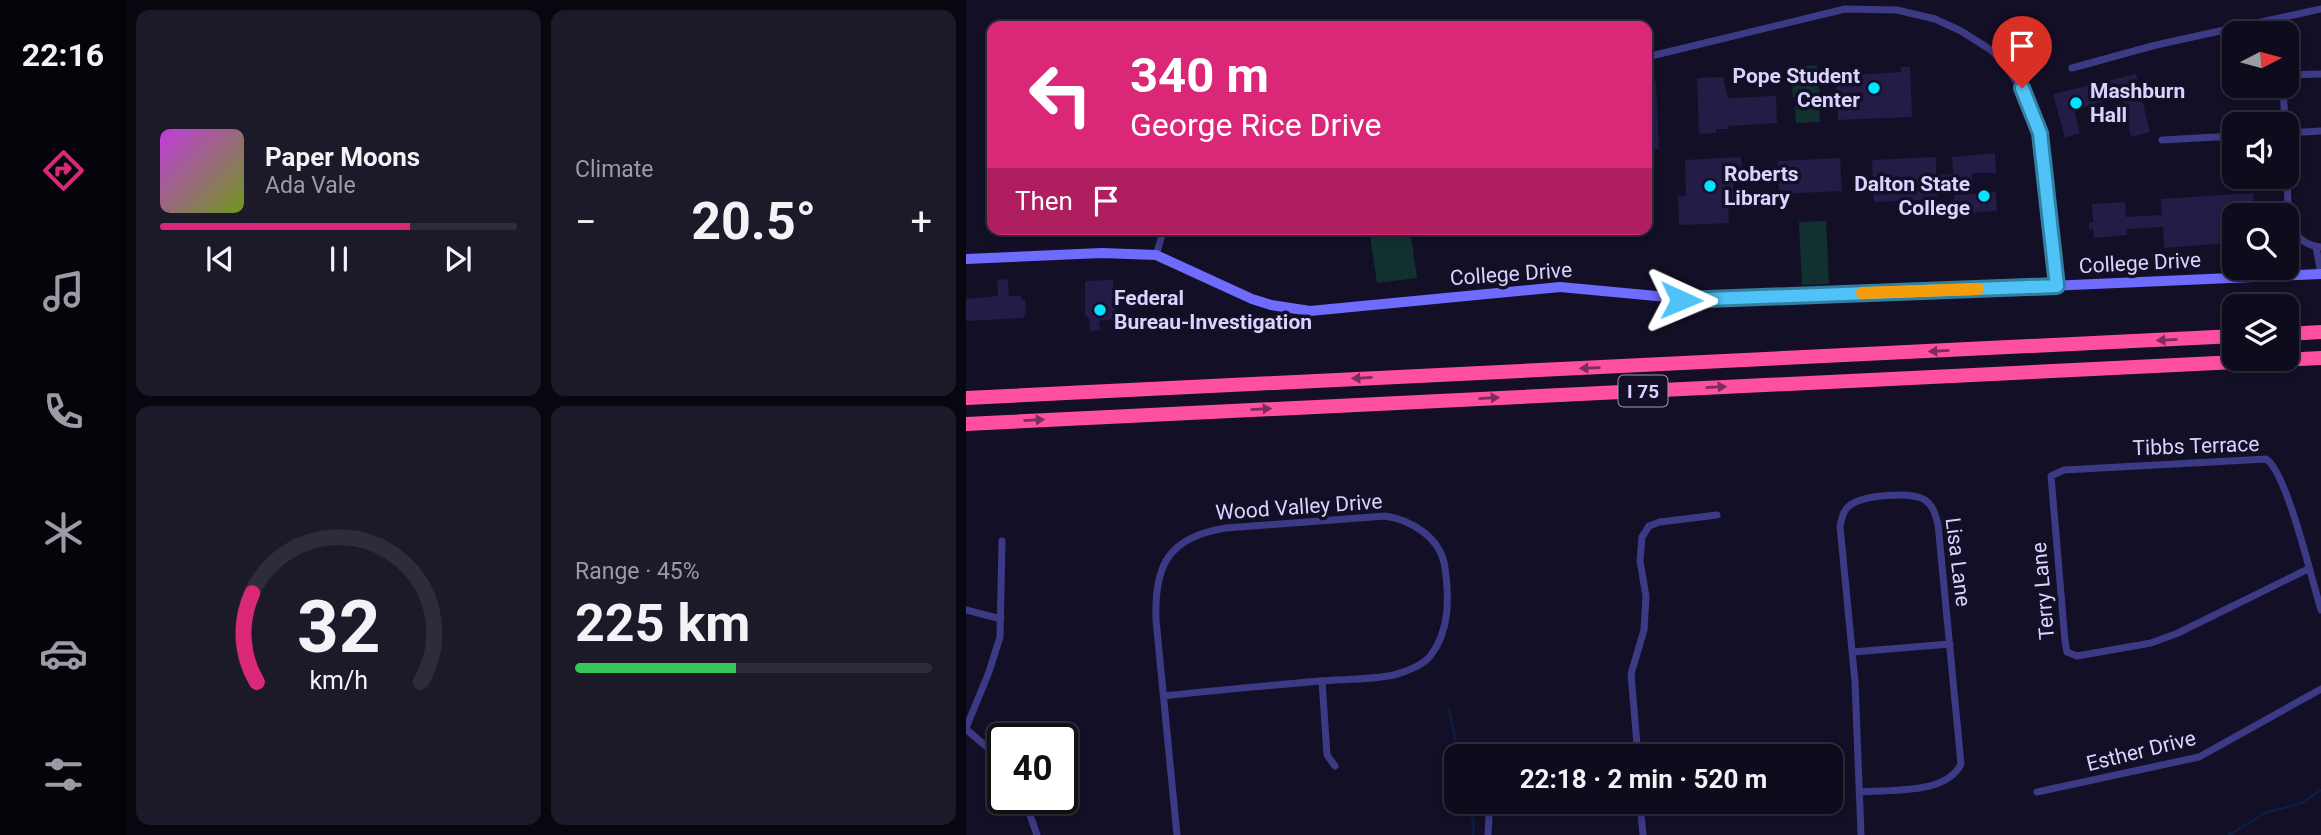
<!DOCTYPE html>
<meta charset="utf-8">
<style>
body{margin:0;font-family:Roboto,sans-serif;background:#1c1929;color:#f1f3f6;height:100vh;display:flex;flex-direction:column;font-size:26px;white-space:nowrap}
*{box-sizing:border-box;margin:0}
p{font-size:23px;color:#9b9ba3}
.icon{flex:none;width:38px;height:38px;fill:none;stroke:currentColor;stroke-width:2;stroke-linecap:round;stroke-linejoin:round}
.map{position:relative;flex:1;overflow:hidden}
.sheet{display:flex;flex-direction:column;gap:10px;padding:10px;background:#08060f;width:840px}
.sheet>*{flex:none}
.top-card{position:absolute;left:21px;top:21px;width:665px;height:214px;border-radius:14px;box-shadow:0 4px 10px #0003,0 0 0 2px #2e2b3b;background:#db2777;color:#fff;overflow:hidden}
.needle{width:46px;rotate:84deg}
.tools{position:absolute;left:1256px;top:21px;display:grid;gap:14px}
.tools a{display:grid;place-items:center;width:77px;height:77px;border-radius:14px;background:#0e0b1c;box-shadow:0 4px 10px #0003,0 0 0 2px #2e2b3b;font-size:35px}
.speed{position:absolute;left:21px;top:723px;display:flex;gap:14px;font-size:35px;font-weight:700;text-align:center}
.speed>*{display:grid;place-content:center;width:91px;height:91px;border-radius:50%;background:#0e0b1c;box-shadow:0 4px 10px #0003,0 0 0 2px #2e2b3b;line-height:1}
.speed .limit{border:4px solid #111;border-radius:10px;background:#fff;color:#111}
.pin{position:absolute;display:grid;place-items:center;width:60px;height:60px;color:#fff;margin:-72px -30px;border-radius:50% 50% 50% 0;rotate:-45deg;box-shadow:0 0 7px #0007}
.pin .icon{rotate:45deg}
.me{position:absolute;width:77px;margin:-38px;rotate:91deg;stroke-linejoin:round;filter:drop-shadow(0 0 5px #0008)}
.turn{display:flex;align-items:center;gap:24px;height:147px;padding:0 28px;font-size:32px}
.turn .icon{width:91px;height:91px;stroke-width:2.5}
.turn b{display:block;font-size:49px;line-height:60px}
.then{display:flex;align-items:center;height:66px;padding:0 28px;background:#0003;gap:14px;font-size:26px}
.big{font-size:52px;font-weight:700;line-height:1.1}
.sheet .widget{flex:1;display:flex;flex-direction:column;justify-content:center;gap:10px;min-width:0;padding:0 24px;border-radius:14px;background:#1c1929}
.sheet .dial{align-items:center;gap:0}
.dial svg{height:182px;overflow:visible;fill:none;stroke:#2e2b3b;stroke-width:7;stroke-linecap:round;text-anchor:middle}
.dial text{fill:#f1f3f6;stroke:none}
.song{display:flex;align-items:center;gap:21px}
.cover{width:84px;height:84px;border-radius:10px;background:linear-gradient(135deg,hsl(290 70% 55%),hsl(80 70% 35%))}
.played{height:7px;border-radius:4px;background:linear-gradient(90deg,#db2777 70%,#2e2b3b 70%)}
.keys{display:flex;justify-content:space-around;direction:ltr}
.heat{display:flex;justify-content:space-between;align-items:center;font-size:38px;direction:ltr}
.charge{height:10px;border-radius:5px;background:linear-gradient(90deg,#34c759 45%,#2e2b3b 0)}
.sheet .tiles{flex:1;display:grid;gap:10px;grid-template-columns:repeat(2,1fr)}
.trip{position:absolute;left:478px;top:744px;width:399px;height:70px;border-radius:14px;background:#0e0b1c;box-shadow:0 4px 10px #0003,0 0 0 2px #2e2b3b;font-weight:700;line-height:70px;text-align:center}
main{display:flex;flex:1;min-height:0}
.tabs{display:flex;flex-direction:column;width:126px;justify-content:space-around;align-items:center;background:#06040b;color:#9b9ba3}
.tabs .icon{width:49px;height:49px}
.tabs .on{color:#db2777}
.tabs b{font-size:32px;color:#f1f3f6}
.map>svg:first-child{display:block}
.green{fill:#12302f}
.lines{fill:none;stroke-linecap:round;stroke-linejoin:round}
.stream{stroke:#0a1f44;stroke-width:2.5}
.building{fill:#241b47}
.street{stroke:#3d3a85;stroke-width:7}
.secondary{stroke:#6f6bff;stroke-width:10}
.highway{stroke:#ff4fa3;stroke-width:14}
.oneway{fill:#7d2c5e}
.route-casing{stroke:#337fa1;stroke-width:18}
.route{stroke:#4fc3f7;stroke-width:12}
.slow{stroke:#f59e0b;stroke-width:12}
.poi-dot{fill:#00e5ff;stroke:#130f26;stroke-width:2.5}
.labels{text-anchor:middle;dominant-baseline:central;stroke-width:7;stroke-linejoin:round;paint-order:stroke}
.shield{fill:#130f26;stroke:#9e99be;stroke-width:2}
.shield-label{font-size:19px;font-weight:bold;fill:#d9d4ff}
.poi-label{font-size:21px;font-weight:bold;fill:#d9d4ff;stroke:#130f26;text-anchor:start}
.street-label{font-size:21px;fill:#d9d4ff;stroke:#130f26}
</style>
<main>
<nav class="tabs">
<b>22:16</b>
<svg class="icon on" aria-label="directions" viewBox="0 0 24 24"><path d="M12 3l9 9-9 9-9-9zM9 14v-3h6M13 9l2 2-2 2"/></svg>
<svg class="icon" aria-label="music" viewBox="0 0 24 24"><path d="M9 18V5l10-2v13"/><circle cx="6" cy="18" r="3"/><circle cx="16" cy="16" r="3"/></svg>
<svg class="icon" aria-label="phone" viewBox="0 0 24 24"><path d="M5 4h4l2 5-3 2q2 4 5 5l2-3 5 2v4C11 20 4 13 5 4z"/></svg>
<svg class="icon" aria-label="climate" viewBox="0 0 24 24"><path d="M12 3v18M4 7l16 10M4 17L20 7"/></svg>
<svg class="icon" aria-label="car" viewBox="0 0 24 24"><path d="M5 17H2v-5l4-1 3-4h7l3 4 3 1v5h-3M9 17h6M6 11h13"/><circle cx="7" cy="17" r="2"/><circle cx="17" cy="17" r="2"/></svg>
<svg class="icon" aria-label="filters" viewBox="0 0 24 24"><path d="M4 7h16M4 17h16"/><circle cx="9" cy="7" r="2"/><circle cx="15" cy="17" r="2"/></svg>
</nav>
<section class="sheet">
<div class="tiles">
<div class="widget">
<div class="song"><i class="cover"></i><div><b>Paper Moons</b><p>Ada Vale</p></div></div>
<div class="played"></div>
<div class="keys"><svg class="icon" aria-label="previous" viewBox="0 0 24 24"><path d="M18 5L8 12l10 7zM5 5v14"/></svg><svg class="icon" aria-label="pause" viewBox="0 0 24 24"><path d="M8 5v14M16 5v14"/></svg><svg class="icon" aria-label="next" viewBox="0 0 24 24"><path d="M6 5l10 7-10 7zM19 5v14"/></svg></div>
</div>
<div class="widget"><p>Climate</p>
<div class="heat"><a>−</a><b class="big">20.5°</b><a>+</a></div>
</div>
<div class="widget dial"><svg viewBox="0 0 100 80">
<path d="M14 69A42 42 0 1 1 86 69"/>
<path d="M14 69A42 42 0 0 1 12 30" stroke="#db2777"/>
<text x="50" y="56" font-size="32" font-weight="700">32</text>
<text x="50" y="72" font-size="11">km/h</text>
</svg></div>
<div class="widget"><p>Range · 45%</p><b class="big">225 km</b><div class="charge"></div></div>
</div>
</section>
<div class="map">
<svg width="1355" height="835" viewBox="0 0 1355 835">
<rect width="100%" height="100%" fill="#130f26"/>
<path class="green" d="M 851,65 L 854,96 L 827,98 L 825,67 Z
M 853,103 L 854,122 L 830,123 L 829,105 Z
M 860,221 L 863,284 L 836,285 L 833,222 Z
M 403,229 L 444,229 L 451,278 L 411,283 Z"/>
<g class="lines">
<path class="stream" d="M 483,710 L 493,756
M 503,802 L 508,827 L 507,835
M 1263,835 L 1299,813 L 1336,803 L 1355,790"/>
</g>
<path class="building" d="M 935,67 L 944,67 L 946,117 L 872,120 L 870,76 L 888,72 L 889,75 L 935,72 Z
M 1170,74 L 1184,132 L 1165,137 L 1156,97 L 1108,109 L 1114,133 L 1099,138 L 1087,94 Z
M 757,77 L 762,98 L 810,96 L 811,123 L 762,126 L 762,129 L 750,129 L 750,133 L 733,134 L 731,78 Z
M 690,81 L 693,149 L 681,150 L 681,82 Z
M 1029,153 L 1030,173 L 1006,173 L 1007,192 L 988,186 L 990,180 L 971,181 L 971,199 L 908,202 L 906,160 L 970,157 L 970,175 L 987,174 L 986,157 Z
M 775,157 L 776,176 L 767,177 L 768,204 L 762,204 L 763,223 L 713,225 L 712,196 L 720,196 L 719,160 Z
M 874,158 L 876,191 L 813,194 L 812,161 Z
M 1030,192 L 1031,211 L 1000,213 L 999,211 L 989,211 L 988,195 Z
M 1287,193 L 1288,215 L 1269,215 L 1269,221 L 1263,225 L 1264,243 L 1198,248 L 1197,227 L 1161,229 L 1161,235 L 1128,238 L 1127,229 L 1123,229 L 1123,223 L 1127,222 L 1126,204 L 1159,202 L 1160,217 L 1196,215 L 1195,199 Z
M 42,279 L 43,296 L 55,296 L 56,300 L 59,300 L 60,315 L 56,318 L 0,321 L 0,299 L 32,296 L 31,280 Z
M 147,280 L 150,319 L 133,321 L 134,330 L 124,331 L 123,319 L 119,315 L 119,281 Z"/>
<g class="lines">
<path class="street" d="M 681,57 L 879,9 L 931,10 L 969,19 L 995,31 L 1025,50 L 1038,63 L 1064,103 L 1074,133 L 1091,286
M 1106,68 L 1190,45 L 1355,9
M 1321,75 L 1355,74
M 1317,86 L 1319,124
M 1321,133 L 1355,131
M 1196,140 L 1269,136
M 1321,163 C 1323,193 1314,244 1355,247
M 1350,247 L 1355,274
M 190,255 L 198,229
M 1342,569 L 1212,633 L 1185,643 L 1111,656 L 1101,652 L 1099,641 L 1085,476 L 1098,470 L 1300,459 C 1321,472 1346,581 1355,610
M 0,610 L 35,619
M 887,652 L 984,644
M 356,681 L 361,755 L 369,766
M 198,696 C 250,690 301,686 353,681 C 378,679 403,680 428,675 C 439,672 458,665 465,655 C 484,630 483,597 479,568 C 475,537 445,520 419,516 L 260,528 C 203,537 188,564 190,620 L 211,835
M 0,728 L 23,672 L 34,637 L 36,541
M 0,729 L 37,761
M 672,756 L 665,674 L 678,630 L 680,596 L 674,561 L 676,537 L 683,526 L 694,522 L 751,515
M 894,792 C 925,789 980,795 995,764 L 972,524 C 969,515 968,506 959,500 C 946,491 896,495 883,506 C 877,511 876,518 874,526 L 889,682 L 895,835
M 1071,792 L 1233,757 L 1355,689
M 58,798 L 71,835
M 674,802 L 677,835
M 522,835 L 523,817"/>
<path class="secondary" d="M 0,259 L 136,253 L 190,255 L 286,299 L 305,305 L 344,311 L 594,287 L 744,301 L 1355,274"/>
<path class="highway" d="M 1321,334 L 1355,332
M 0,398 L 1269,336
M 0,424 L 1355,358"/>
</g>
<defs><path id="oneway-solid" d="M-6-.8H1V-3.2L6.5 0L1 3.2V.8H-6Z" transform="scale(1.75)"/></defs>
<g class="oneway">
<use href="#oneway-solid" transform="translate(1201 340) rotate(177)"/>
<use href="#oneway-solid" transform="translate(973 351) rotate(177)"/>
<use href="#oneway-solid" transform="translate(624 368) rotate(178)"/>
<use href="#oneway-solid" transform="translate(396 378) rotate(177)"/>
<use href="#oneway-solid" transform="translate(750 387) rotate(-3)"/>
<use href="#oneway-solid" transform="translate(523 398) rotate(-3)"/>
<use href="#oneway-solid" transform="translate(295 409) rotate(-3)"/>
<use href="#oneway-solid" transform="translate(68 420) rotate(-3)"/>
</g>
<g class="lines">
<g class="route-casing">
<path id="route" d="M 715,300 L 1091,286 L 1074,133 L 1056,88"/>
</g>
<use href="#route" class="route"/>
<path class="slow" d="M 896,293 L 1012,289"/>
</g>
<g class="poi-dot">
<circle cx="908" cy="88" r="7"/>
<circle cx="1110" cy="103" r="7"/>
<circle cx="744" cy="186" r="7"/>
<circle cx="1018" cy="196" r="7"/>
<circle cx="134" cy="310" r="7"/>
</g>
<g class="labels">
<rect class="shield" x="652.5" y="375.5" width="49" height="31" rx="5"/>
<g class="shield-label">
<text x="677" y="391">I 75</text>
</g>
<g class="poi-label">
<text x="894" y="76" text-anchor="end">Pope Student<tspan x="894" dy="24">Center</tspan></text>
<text x="1124" y="91">Mashburn<tspan x="1124" dy="24">Hall</tspan></text>
<text x="758" y="174">Roberts<tspan x="758" dy="24">Library</tspan></text>
<text x="1004" y="184" text-anchor="end">Dalton State<tspan x="1004" dy="24">College</tspan></text>
<text x="148" y="298">Federal<tspan x="148" dy="24">Bureau-Investigation</tspan></text>
</g>
<g class="street-label">
<text transform="translate(1174 263) rotate(-3)">College Drive</text>
<text transform="translate(545 274) rotate(-4)">College Drive</text>
<text transform="translate(1230 446) rotate(-2)">Tibbs Terrace</text>
<text transform="translate(333 507) rotate(-4)">Wood Valley Drive</text>
<text transform="translate(992 562) rotate(83)">Lisa Lane</text>
<text transform="translate(1077 591) rotate(-95)">Terry Lane</text>
<text transform="translate(1175 751) rotate(-14)">Esther Drive</text>
</g>
</g>
</svg>
<div class="tools">
<a><svg class="needle" viewBox="-14 -14 28 28"><path d="M0-13l5 13h-10z" fill="#e53935"/><path d="M0 13l5-13h-10z" fill="#9b9ba3"/></svg></a>
<a><svg class="icon" aria-label="sound" viewBox="0 0 24 24"><path d="M4 9h4l5-4v14l-5-4H4zM17 9q2 3 0 6"/></svg></a>
<a><svg class="icon" aria-label="search" viewBox="0 0 24 24"><circle cx="10" cy="10" r="6"/><path d="M15 15l6 6"/></svg></a>
<a><svg class="icon" aria-label="layers" viewBox="0 0 24 24"><path d="M12 4l9 5-9 5-9-5zM3 14l9 5 9-5"/></svg></a>
</div>
<div class="speed"><div class="limit">40</div></div>
<div class="pin" style="left:1056px;top:88px;background:#d93025"><svg class="icon" aria-label="arrive" viewBox="0 0 24 24"><path d="M6 21V4h12l-3 4 3 4H6"/></svg></div>
<svg class="me" style="left:715px;top:300px" viewBox="-20 -20 40 40"><path d="M0-17L14 15 0 8-14 15z" fill="#4fc3f7" stroke="#fff" stroke-width="4"/></svg>
<div class="trip">22:18 · 2 min · 520 m</div>
<div class="top-card">
<div class="turn"><svg class="icon" aria-label="left" viewBox="0 0 24 24"><path d="M17 20v-9H6M10 6l-5 5 5 5"/></svg><div><b>340 m</b>George Rice Drive</div></div>
<div class="then">Then<svg class="icon" aria-label="arrive" viewBox="0 0 24 24"><path d="M6 21V4h12l-3 4 3 4H6"/></svg></div>
</div>
</div>
</main>
